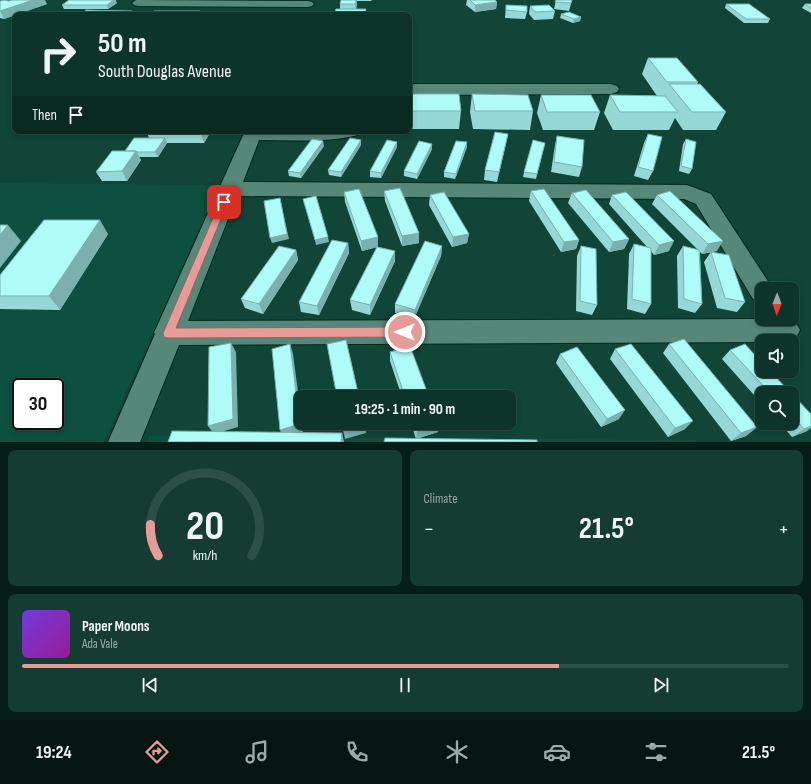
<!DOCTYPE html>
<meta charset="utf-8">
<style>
body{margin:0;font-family:"Sofia Sans Condensed",sans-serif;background:#153c32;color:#f1f3f6;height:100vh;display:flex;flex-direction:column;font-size:15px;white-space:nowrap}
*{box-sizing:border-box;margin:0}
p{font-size:13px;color:#9aaaa8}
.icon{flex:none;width:22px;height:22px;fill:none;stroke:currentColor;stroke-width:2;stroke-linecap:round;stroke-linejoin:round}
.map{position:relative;height:442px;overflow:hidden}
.drawer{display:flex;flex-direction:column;gap:8px;padding:8px;background:#071d17;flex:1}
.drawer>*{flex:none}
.banner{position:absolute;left:12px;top:12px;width:400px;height:122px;border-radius:8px;box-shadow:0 2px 6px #0003,0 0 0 1px #2c4f47;background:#0c342a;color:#f1f3f6;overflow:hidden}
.needle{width:26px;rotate:181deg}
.controls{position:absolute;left:755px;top:282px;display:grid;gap:8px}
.controls a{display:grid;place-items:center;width:44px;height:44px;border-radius:8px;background:#0c342a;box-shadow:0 2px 6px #0003,0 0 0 1px #2c4f47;font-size:20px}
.speed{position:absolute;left:12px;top:378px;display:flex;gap:8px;font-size:20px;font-weight:700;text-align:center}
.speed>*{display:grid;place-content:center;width:52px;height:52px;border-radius:50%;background:#0c342a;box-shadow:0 2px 6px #0003,0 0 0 1px #2c4f47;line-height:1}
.speed .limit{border:2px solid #111;border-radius:6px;background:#fff;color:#111}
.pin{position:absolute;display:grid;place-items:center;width:34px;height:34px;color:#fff;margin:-17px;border-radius:8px;box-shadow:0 2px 6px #0006}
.me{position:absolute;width:44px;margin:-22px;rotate:270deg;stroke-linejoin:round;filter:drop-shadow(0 0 3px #0008)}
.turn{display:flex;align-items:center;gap:14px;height:84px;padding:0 20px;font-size:18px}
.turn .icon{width:52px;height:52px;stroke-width:2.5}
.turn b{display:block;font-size:28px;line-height:34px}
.then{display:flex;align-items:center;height:38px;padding:0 20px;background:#0003;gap:8px;font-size:15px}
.big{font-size:30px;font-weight:700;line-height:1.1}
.drawer .widget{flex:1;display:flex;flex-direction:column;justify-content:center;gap:6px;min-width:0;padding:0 14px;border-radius:8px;background:#153c32}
.drawer .dial{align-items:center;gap:0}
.dial svg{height:104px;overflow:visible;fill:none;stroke:#2c4f47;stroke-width:7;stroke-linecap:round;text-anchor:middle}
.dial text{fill:#f1f3f6;stroke:none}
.song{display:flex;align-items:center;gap:12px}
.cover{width:48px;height:48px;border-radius:6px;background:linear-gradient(135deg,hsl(260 70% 55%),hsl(300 70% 35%))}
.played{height:4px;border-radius:2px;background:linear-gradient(90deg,#e69b98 70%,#2c4f47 70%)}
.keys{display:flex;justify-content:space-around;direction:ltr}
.heat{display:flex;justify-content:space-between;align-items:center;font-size:22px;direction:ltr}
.drawer .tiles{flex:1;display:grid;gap:8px;grid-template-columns:1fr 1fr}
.widget:last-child{grid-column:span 2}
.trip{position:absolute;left:294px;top:390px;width:222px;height:40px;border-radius:8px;background:#0c342a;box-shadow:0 2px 6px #0003,0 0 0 1px #2c4f47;font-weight:700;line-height:40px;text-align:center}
.menu{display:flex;height:64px;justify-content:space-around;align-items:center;background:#051511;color:#9aaaa8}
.menu .icon{width:28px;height:28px}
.menu .selected{color:#e69b98}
.menu b{font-size:18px;color:#f1f3f6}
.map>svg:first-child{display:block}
.built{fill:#0d5040;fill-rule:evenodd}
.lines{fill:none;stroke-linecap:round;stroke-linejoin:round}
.minor-casing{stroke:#012920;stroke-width:2}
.minor{fill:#568879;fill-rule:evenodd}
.wall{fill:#96d8d5}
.shaded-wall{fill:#7ab0ae}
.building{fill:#aefbf8;stroke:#7ab0ae}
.route{fill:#e69b98;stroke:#966563}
</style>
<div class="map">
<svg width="811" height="442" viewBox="0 0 811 442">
<rect width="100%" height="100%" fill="#104538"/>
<path class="built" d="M 0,183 L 219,185 L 104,442 L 0,442 ZM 21,387 L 55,387 L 55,421 L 21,421 Z
M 149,436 L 695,440 L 696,442 L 147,442 Z"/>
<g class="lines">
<g class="minor-casing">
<path id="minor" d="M 136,0 L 308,1 L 312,2 L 314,4 L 312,6 L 308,7 L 138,6 L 134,5 L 132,3 Z
M 415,84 L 611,84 L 617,86 L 619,89 L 617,92 L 611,94 L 409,95 L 409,85 Z
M 245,131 L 361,131 L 358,135 C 326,143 292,140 259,140 L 243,182 L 687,185 L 711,194 L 773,289 L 762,289 L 762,302 L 753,299 L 696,204 L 684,199 L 237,196 L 188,321 L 792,319 L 792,316 L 800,330 L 796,338 L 788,341 L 762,342 L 179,345 L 140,442 L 108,442 L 155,334 L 154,333 Z"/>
</g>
<use href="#minor" class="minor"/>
</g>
<path class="wall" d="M 341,0 L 372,0 L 371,1 L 357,1 L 356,9 L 366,9 L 366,15 L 334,15 L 340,9 L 340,4 Z
M 467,0 L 495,0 L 497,2 L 496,9 L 475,12 L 466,5 Z
M 556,0 L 572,0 L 569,11 L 554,9 Z
M 0,1 L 9,1 L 47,4 L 4,19 L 0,18 Z
M 117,3 L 108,9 L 64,9 L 62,5 Z
M 726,4 L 770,19 L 768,23 L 744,23 L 725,8 Z
M 805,4 L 811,4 L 811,13 L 802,8 Z
M 506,5 L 527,12 L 525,19 L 505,18 Z
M 530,6 L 555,11 L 553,19 L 534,20 L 529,14 Z
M 561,14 L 581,17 L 580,21 L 573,23 L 560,18 Z
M 648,58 L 698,82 L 697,84 L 726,112 L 716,130 L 683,130 L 675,118 L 669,130 L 613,130 L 604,113 L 610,95 L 657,96 L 642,74 Z
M 409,94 L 461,111 L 459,129 L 409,129 Z
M 472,94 L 533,111 L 530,130 L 473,129 L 470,112 Z
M 541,95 L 600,112 L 594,130 L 543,130 L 537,113 Z
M 211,131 L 204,143 L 166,143 L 167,143 L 158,157 L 139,157 L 141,160 L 127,181 L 102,181 L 96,172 L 125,151 L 149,138 L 147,133 Z
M 508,134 L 497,182 L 484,180 L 485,170 Z
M 648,134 L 653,171 L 648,180 L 634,176 L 644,143 Z
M 557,136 L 582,167 L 579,177 L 551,172 L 555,145 Z
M 686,139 L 692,169 L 689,174 L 679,171 L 683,144 Z
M 397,142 L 397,147 L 381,178 L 370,177 L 370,171 Z
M 545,143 L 536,179 L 523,177 L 524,172 Z
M 432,144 L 432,149 L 417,179 L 404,176 L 404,171 Z
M 361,145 L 341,177 L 329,175 L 328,170 Z
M 324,146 L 301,178 L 289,176 L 288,171 Z
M 467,147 L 455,179 L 444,177 L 444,172 Z
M 384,191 L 419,233 L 419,243 L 402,246 L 385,201 Z
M 531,191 L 579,240 L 576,249 L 561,252 L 529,201 Z
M 344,192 L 378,247 L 395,251 L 395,261 L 370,315 L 352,310 L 350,300 L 377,247 L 362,251 L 345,202 Z
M 572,193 L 629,239 L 624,249 L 609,252 L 568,203 Z
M 430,195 L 469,234 L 467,243 L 452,247 L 429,205 Z
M 612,195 L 669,251 L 654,255 L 651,251 L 651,304 L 645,314 L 627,309 L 629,254 L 634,244 L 647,247 L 609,204 Z
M 657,195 L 717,251 L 702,254 L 700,252 L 702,304 L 695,313 L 678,308 L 677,256 L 683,246 L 698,250 L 652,204 Z
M 108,234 L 60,310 L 0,309 L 0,275 Z
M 348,243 L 349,253 L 319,315 L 301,312 L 299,302 Z
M 442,246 L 441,256 L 414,319 L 395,313 L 395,304 Z
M 581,246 L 597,305 L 592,315 L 576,311 L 577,256 Z
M 296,250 L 298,260 L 263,314 L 245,308 L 241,299 Z
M 711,252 L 745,302 L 737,312 L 717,308 L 704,262 Z
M 669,344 L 757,427 L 746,436 L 731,441 L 663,353 Z
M 615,349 L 685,429 L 668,437 L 610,359 Z
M 730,350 L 791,393 L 762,393 L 762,404 L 722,359 Z
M 390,352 L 429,397 L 402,397 L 390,361 Z
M 560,354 L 619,419 L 601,427 L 556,363 Z
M 792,394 L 807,431 L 792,437 L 780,423 L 792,423 Z
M 411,423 L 439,423 L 438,432 L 416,439 Z"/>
<path class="shaded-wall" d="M 33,0 L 45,0 L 47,4 L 4,19 L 0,11 Z
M 114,0 L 116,0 L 117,3 L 108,9 L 107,5 Z
M 356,0 L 357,0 L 357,4 L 356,12 L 355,4 Z
M 497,2 L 496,9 L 475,12 L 475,5 Z
M 132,11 L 134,15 L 127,15 Z
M 200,11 L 201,15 L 196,15 Z
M 581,17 L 580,21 L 573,23 L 574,19 Z
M 203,131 L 211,131 L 204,143 L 201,134 Z
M 508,134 L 506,144 L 497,182 L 499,172 Z
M 165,138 L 167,143 L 158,157 L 155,152 Z
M 361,140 L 361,145 L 341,177 L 341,172 Z
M 323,141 L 324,146 L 301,178 L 300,173 Z
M 397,142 L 397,147 L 381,178 L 381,173 Z
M 467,142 L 467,147 L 455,179 L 456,174 Z
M 432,144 L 432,149 L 417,179 L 417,174 Z
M 136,151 L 141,160 L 127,181 L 122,171 Z
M 281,203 L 289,239 L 272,243 L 270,238 Z
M 100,220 L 108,234 L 60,310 L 49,296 Z
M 8,225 L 21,241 L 0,268 L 0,235 Z
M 419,233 L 419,243 L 402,246 L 402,236 Z
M 469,234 L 467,243 L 452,247 L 453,237 Z
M 328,237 L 329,242 L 316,245 L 315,240 Z
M 378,237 L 378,247 L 362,251 L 361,241 Z
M 629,239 L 624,249 L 609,252 L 613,242 Z
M 579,240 L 576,249 L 561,252 L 564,242 Z
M 674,241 L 669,251 L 654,255 L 659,245 Z
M 723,241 L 717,251 L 702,254 L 708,244 Z
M 348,243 L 349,253 L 319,315 L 317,306 Z
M 442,246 L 441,256 L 414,319 L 415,310 Z
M 296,250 L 298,260 L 263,314 L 259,304 Z
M 395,251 L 395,261 L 370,315 L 370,305 Z
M 231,343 L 236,352 L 238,427 L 214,434 L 208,426 Z
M 290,344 L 293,354 L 301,414 L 301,423 L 302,423 L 303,432 L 283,438 L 280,430 Z
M 625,410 L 619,419 L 601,427 L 607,419 Z
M 693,421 L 685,429 L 668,437 L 675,428 Z
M 439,424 L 438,432 L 416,439 L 417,431 Z
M 365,425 L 366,433 L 345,439 L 343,430 Z
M 811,426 L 811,428 L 807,431 L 792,437 L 804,429 Z
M 757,427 L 746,436 L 731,441 L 741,433 Z
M 342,433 L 344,442 L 341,442 Z"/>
<path class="building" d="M 4,0 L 9,1 L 12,0 L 33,0 L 0,11 L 0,1 Z
M 69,0 L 114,0 L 107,5 L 62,5 Z
M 341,0 L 356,0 L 355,4 L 340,4 Z
M 470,0 L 495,0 L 497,2 L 475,5 Z
M 556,0 L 572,0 L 571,3 L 555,2 Z
M 726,4 L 749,4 L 770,19 L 746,19 Z
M 805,4 L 811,4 L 811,8 Z
M 506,5 L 527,6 L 527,12 L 506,10 Z
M 549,5 L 555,11 L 535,12 L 530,6 Z
M 336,9 L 366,9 L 365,13 L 354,13 L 353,15 L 334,15 Z
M 86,10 L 132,11 L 127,15 L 80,15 Z
M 154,11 L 200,11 L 196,15 L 149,15 Z
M 569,12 L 581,17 L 574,19 L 561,14 Z
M 648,58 L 677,58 L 698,82 L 667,82 Z
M 669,84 L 700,84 L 726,112 L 692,112 Z
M 409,94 L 459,94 L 461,111 L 409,111 Z
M 472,94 L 528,95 L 533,111 L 475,111 Z
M 541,95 L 591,95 L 600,112 L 547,112 Z
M 610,95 L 665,96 L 678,112 L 620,112 Z
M 148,131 L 203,131 L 201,134 L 147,133 Z
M 495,132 L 508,134 L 499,172 L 485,170 Z
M 648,134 L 662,137 L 653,171 L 638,167 Z
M 557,136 L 584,140 L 582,167 L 554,162 Z
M 134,138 L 165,138 L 155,152 L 137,152 L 136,151 L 125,151 Z
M 350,138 L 361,140 L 341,172 L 328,170 Z
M 312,139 L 323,141 L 300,173 L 288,171 Z
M 686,139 L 696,142 L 692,169 L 681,166 Z
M 387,140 L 397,142 L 381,173 L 370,171 Z
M 533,140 L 545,143 L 537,174 L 524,172 Z
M 419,141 L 432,144 L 417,174 L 404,171 Z
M 456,141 L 467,142 L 456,174 L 444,172 Z
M 112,151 L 136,151 L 122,171 L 96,172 Z
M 400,188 L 419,233 L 402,236 L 384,191 Z
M 359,189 L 378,237 L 361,241 L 344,192 Z
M 544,189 L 579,240 L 564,242 L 531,191 Z
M 586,190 L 629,239 L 613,242 L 572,193 Z
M 670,191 L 723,241 L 708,244 L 657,195 Z
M 444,192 L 469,234 L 453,237 L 430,195 Z
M 626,192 L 674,241 L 659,245 L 612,195 Z
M 316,196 L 328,237 L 315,240 L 303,199 Z
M 280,198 L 287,234 L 270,238 L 264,201 Z
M 44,220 L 100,220 L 49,296 L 0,296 L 0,275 Z
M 0,225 L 8,225 L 0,235 Z
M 332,240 L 348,243 L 317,306 L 299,302 Z
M 425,241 L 442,246 L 415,310 L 395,304 Z
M 634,244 L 651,248 L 651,304 L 632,299 Z
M 279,246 L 296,250 L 259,304 L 241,299 Z
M 581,246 L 596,249 L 597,305 L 580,301 Z
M 683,246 L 699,250 L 702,304 L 684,299 Z
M 377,247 L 395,251 L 370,305 L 350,300 Z
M 711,252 L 729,255 L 745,302 L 725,298 Z
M 684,339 L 757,427 L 741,433 L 669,344 Z
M 346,340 L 359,397 L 337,397 L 327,344 Z
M 231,343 L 233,419 L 208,426 L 209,347 Z
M 290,344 L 300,424 L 280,430 L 272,349 Z
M 631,344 L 693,421 L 675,428 L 615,349 Z
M 745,344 L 762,363 L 762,371 L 770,371 L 791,393 L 770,393 L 730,350 Z
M 410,346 L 429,397 L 405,397 L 390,352 Z
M 577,347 L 625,410 L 607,419 L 560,354 Z
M 792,394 L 811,414 L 811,426 L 804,429 L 792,416 Z
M 342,423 L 365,423 L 365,425 L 343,430 Z
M 414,423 L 439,423 L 439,424 L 417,431 Z
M 172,431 L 342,433 L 341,442 L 168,442 Z
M 385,438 L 537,440 L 537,442 L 384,442 Z"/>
<path class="route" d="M 224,199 L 228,202 L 176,328 L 405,327 L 409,329 L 411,332 L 409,336 L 405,337 L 168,338 L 164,337 L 163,333 L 220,202 Z"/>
</svg>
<div class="controls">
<a><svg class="needle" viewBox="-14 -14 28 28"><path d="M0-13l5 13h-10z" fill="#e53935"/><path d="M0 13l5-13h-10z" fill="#9aaaa8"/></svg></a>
<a><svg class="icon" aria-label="sound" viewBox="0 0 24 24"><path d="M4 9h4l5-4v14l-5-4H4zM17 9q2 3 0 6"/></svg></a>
<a><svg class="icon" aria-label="search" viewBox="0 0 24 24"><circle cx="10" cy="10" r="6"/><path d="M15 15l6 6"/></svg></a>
</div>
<div class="speed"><div class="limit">30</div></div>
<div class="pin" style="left:224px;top:202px;background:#d93025"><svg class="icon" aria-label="arrive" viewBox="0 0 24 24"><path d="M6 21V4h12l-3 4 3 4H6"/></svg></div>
<svg class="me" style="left:405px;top:332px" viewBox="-20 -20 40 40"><circle r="17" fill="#e69b98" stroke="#fff" stroke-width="3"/><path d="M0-11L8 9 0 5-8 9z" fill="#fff"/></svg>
<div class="trip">19:25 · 1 min · 90 m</div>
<div class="banner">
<div class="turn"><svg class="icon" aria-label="right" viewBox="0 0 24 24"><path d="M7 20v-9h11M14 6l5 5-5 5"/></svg><div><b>50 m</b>South Douglas Avenue</div></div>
<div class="then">Then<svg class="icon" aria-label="arrive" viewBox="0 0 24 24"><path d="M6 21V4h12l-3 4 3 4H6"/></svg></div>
</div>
</div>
<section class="drawer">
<div class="tiles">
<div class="widget dial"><svg viewBox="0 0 100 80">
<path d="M14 69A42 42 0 1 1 86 69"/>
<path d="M14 69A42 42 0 0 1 8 45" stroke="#e69b98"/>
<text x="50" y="56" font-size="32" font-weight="700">20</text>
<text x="50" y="72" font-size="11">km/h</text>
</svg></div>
<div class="widget"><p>Climate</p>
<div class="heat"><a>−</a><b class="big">21.5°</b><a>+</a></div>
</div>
<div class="widget">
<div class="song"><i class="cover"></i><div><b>Paper Moons</b><p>Ada Vale</p></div></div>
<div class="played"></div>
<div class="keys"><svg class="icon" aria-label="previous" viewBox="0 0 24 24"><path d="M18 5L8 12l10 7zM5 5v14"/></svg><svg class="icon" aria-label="pause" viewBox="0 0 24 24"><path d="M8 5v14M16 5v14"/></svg><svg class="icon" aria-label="next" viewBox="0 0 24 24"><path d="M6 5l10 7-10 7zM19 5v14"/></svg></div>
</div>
</div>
</section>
<nav class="menu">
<b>19:24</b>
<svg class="icon selected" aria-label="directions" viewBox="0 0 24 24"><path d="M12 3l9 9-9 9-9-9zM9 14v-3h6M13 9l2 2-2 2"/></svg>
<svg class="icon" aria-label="music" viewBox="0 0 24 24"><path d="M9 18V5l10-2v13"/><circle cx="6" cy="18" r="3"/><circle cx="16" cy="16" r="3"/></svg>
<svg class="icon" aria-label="phone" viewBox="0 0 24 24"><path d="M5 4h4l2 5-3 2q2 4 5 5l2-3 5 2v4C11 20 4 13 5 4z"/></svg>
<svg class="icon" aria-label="climate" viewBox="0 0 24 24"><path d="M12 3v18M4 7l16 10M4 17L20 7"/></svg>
<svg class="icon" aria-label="car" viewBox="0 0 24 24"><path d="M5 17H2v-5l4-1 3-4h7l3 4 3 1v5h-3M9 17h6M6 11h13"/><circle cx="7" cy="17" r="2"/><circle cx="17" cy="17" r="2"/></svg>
<svg class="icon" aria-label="filters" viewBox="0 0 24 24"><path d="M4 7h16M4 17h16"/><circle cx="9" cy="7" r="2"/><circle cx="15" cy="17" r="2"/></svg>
<b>21.5°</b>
</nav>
